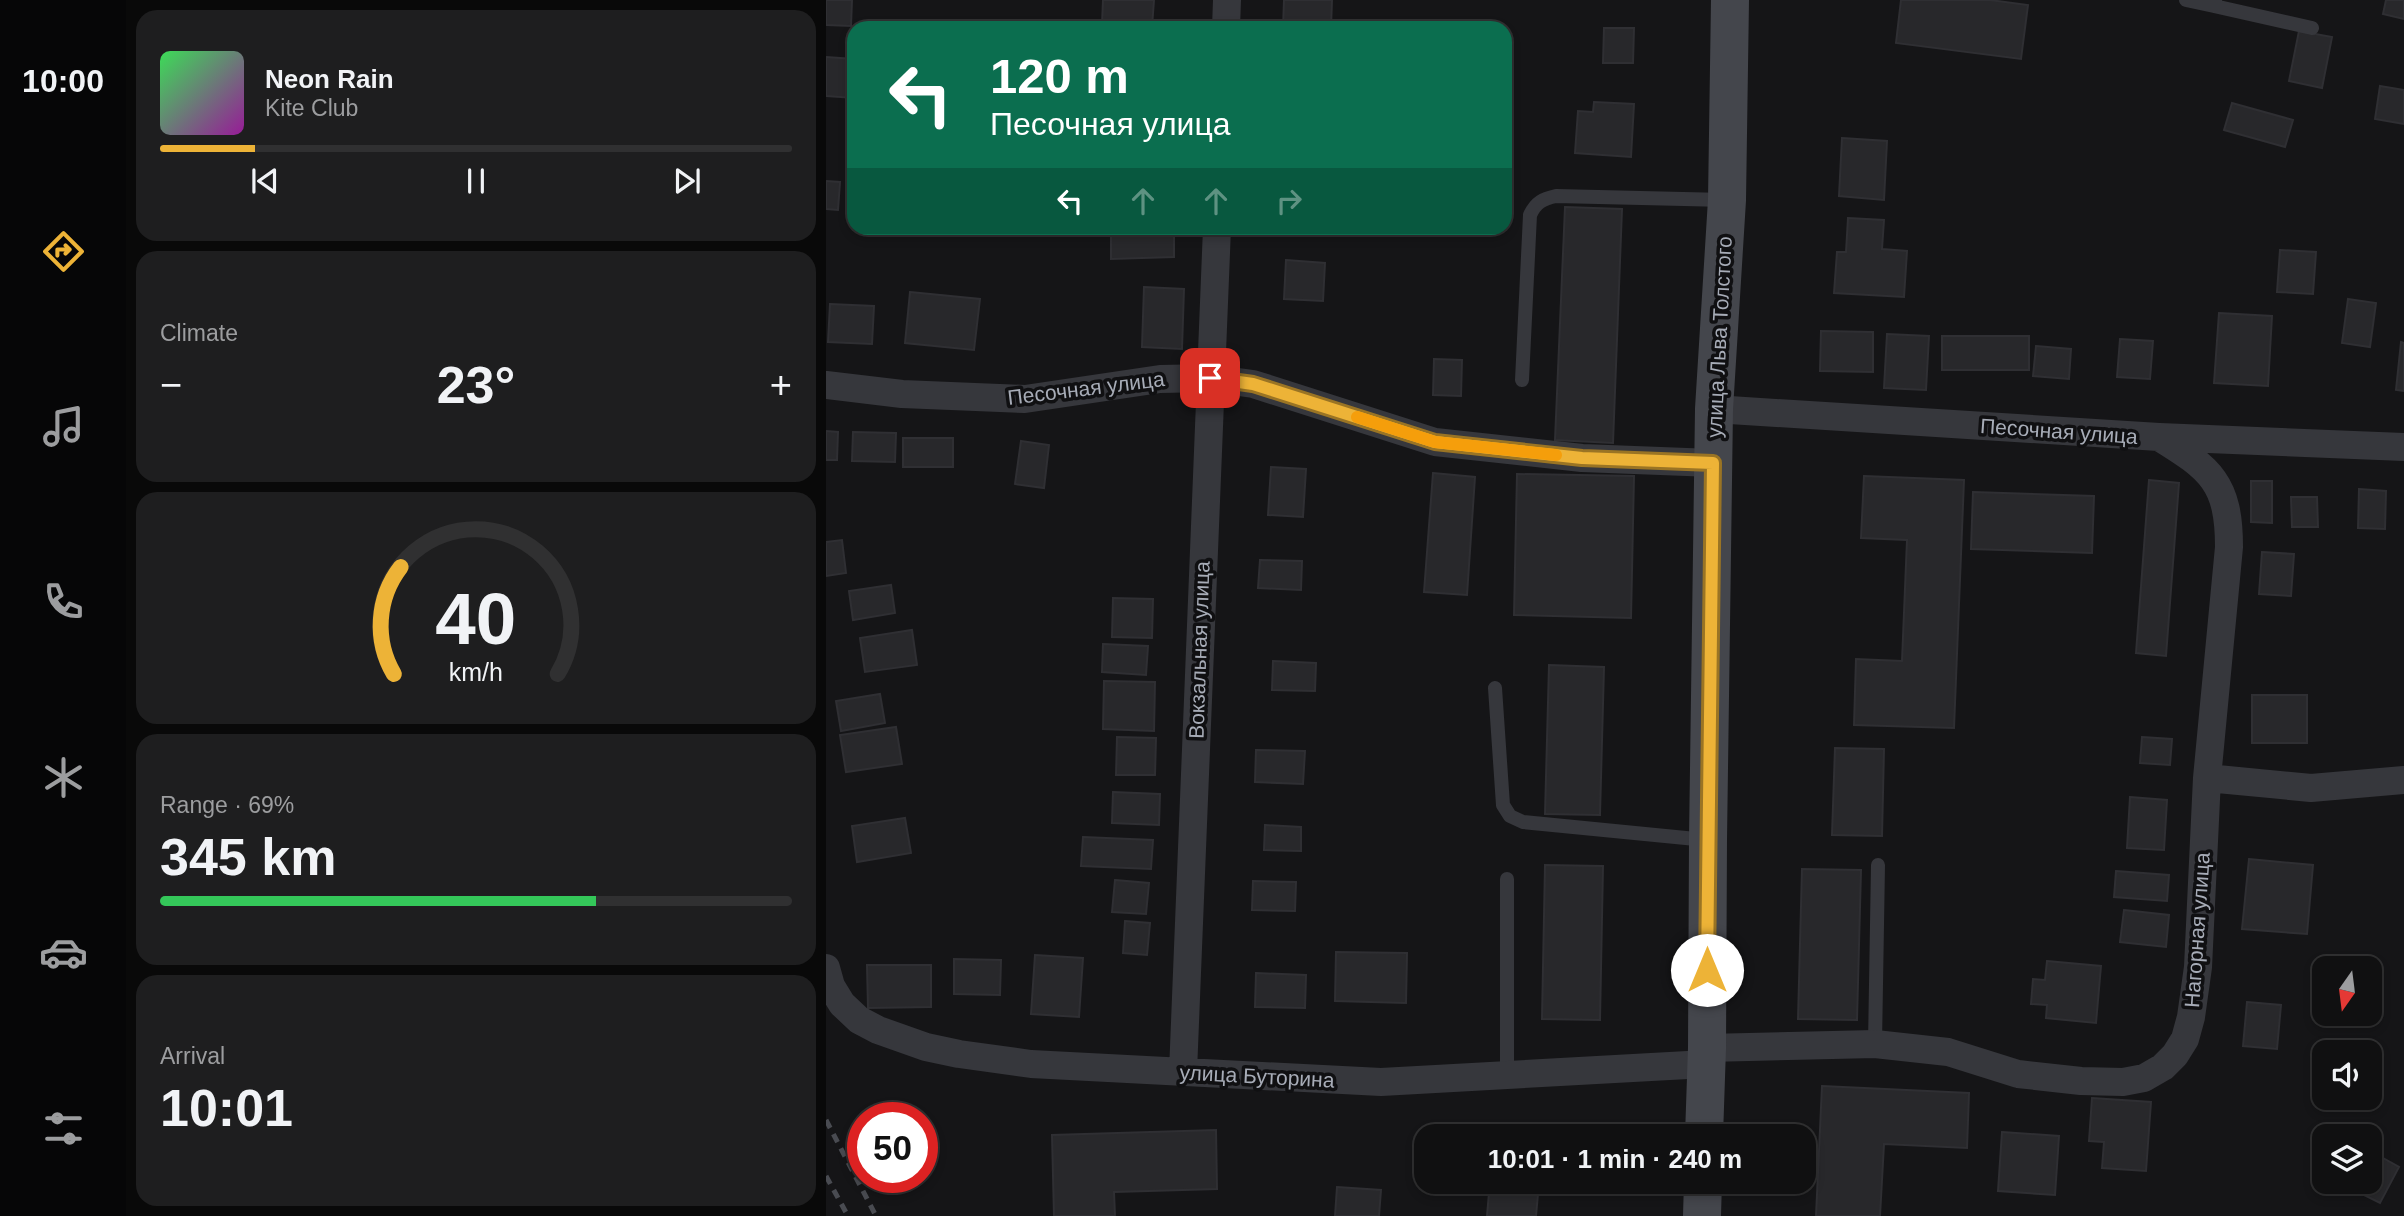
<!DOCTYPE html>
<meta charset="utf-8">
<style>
body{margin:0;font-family:Helvetica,sans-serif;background:#1e1e1f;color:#f1f3f6;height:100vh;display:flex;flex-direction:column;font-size:26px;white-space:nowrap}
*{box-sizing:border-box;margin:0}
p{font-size:23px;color:#9c9d9f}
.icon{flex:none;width:38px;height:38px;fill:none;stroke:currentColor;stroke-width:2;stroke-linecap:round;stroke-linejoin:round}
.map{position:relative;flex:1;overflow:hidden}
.details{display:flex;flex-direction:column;gap:10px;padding:10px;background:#090909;width:700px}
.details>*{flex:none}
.hud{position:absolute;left:21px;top:21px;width:665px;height:214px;border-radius:21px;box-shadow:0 4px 10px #0003,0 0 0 2px #303031;background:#0b6e4f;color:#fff;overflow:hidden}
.needle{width:46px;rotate:194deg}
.fabs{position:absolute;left:1486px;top:956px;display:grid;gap:14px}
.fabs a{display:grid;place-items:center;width:70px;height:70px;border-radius:14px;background:#101011;box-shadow:0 4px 10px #0003,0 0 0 2px #303031;font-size:35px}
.speed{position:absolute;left:21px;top:1102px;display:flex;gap:14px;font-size:35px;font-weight:700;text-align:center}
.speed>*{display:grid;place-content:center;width:91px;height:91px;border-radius:50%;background:#101011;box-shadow:0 4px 10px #0003,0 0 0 2px #303031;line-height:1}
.speed .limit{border:10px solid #d22;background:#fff;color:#111}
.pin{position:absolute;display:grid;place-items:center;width:60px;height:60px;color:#fff;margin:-30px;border-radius:14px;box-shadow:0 4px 10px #0006}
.me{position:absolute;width:77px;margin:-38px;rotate:0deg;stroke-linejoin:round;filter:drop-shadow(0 0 5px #0008)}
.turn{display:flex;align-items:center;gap:24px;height:147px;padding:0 28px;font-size:32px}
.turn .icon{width:91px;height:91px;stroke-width:2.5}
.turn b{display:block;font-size:49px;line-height:60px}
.lanes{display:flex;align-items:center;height:66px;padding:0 28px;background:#0003;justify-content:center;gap:35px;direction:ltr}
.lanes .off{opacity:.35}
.big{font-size:52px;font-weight:600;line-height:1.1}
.details .widget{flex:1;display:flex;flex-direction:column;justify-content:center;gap:10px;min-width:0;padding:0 24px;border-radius:21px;background:#1e1e1f}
.details .dial{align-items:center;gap:0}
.dial svg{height:182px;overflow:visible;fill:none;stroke:#303031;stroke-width:7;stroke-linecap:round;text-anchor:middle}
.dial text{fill:#f1f3f6;stroke:none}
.song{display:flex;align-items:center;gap:21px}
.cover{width:84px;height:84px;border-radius:10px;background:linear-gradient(135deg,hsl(130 70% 55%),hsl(300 70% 35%))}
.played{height:7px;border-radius:4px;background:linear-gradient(90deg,#edb337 15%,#303031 15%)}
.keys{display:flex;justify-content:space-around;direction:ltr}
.heat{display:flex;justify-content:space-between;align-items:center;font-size:38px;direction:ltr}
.charge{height:10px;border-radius:5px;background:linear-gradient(90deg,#34c759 69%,#303031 0)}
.trip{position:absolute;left:588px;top:1124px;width:402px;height:70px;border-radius:21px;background:#101011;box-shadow:0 4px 10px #0003,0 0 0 2px #303031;font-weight:600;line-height:70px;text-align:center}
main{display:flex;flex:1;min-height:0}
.dock{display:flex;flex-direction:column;width:126px;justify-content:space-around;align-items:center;background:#060607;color:#9c9d9f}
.dock .icon{width:49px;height:49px}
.dock .active{color:#edb337}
.dock b{font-size:32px;color:#f1f3f6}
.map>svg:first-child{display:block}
.building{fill:#28282b;stroke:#2f2f33;stroke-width:2}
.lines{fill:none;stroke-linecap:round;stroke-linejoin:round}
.service{stroke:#36373c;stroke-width:14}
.minor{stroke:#36373c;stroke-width:28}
.secondary{stroke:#44464c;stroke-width:38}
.rail{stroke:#494b51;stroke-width:5;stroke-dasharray:9 7;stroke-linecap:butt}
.route-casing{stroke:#9a7424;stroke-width:18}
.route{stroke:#edb337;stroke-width:12}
.slow{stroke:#f59e0b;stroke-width:12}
.labels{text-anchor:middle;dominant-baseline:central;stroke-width:7;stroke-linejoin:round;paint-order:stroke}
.street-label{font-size:21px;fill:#a7acb7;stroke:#101012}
</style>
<main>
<nav class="dock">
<b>10:00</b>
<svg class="icon active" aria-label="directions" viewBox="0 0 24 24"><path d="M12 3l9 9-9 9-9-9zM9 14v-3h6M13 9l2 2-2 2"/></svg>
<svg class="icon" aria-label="music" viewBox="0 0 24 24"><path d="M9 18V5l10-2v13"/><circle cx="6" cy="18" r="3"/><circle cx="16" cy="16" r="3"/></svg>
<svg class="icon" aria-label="phone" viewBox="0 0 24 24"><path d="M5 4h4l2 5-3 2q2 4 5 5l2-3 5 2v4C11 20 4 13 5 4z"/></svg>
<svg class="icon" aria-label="climate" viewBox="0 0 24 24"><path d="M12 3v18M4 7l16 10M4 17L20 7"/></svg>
<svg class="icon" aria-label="car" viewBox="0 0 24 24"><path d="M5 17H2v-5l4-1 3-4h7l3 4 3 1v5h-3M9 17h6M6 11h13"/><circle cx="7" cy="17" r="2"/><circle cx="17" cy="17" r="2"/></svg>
<svg class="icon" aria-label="filters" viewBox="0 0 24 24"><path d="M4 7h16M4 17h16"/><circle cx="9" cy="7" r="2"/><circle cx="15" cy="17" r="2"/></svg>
</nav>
<section class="details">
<div class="widget">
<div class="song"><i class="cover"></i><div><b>Neon Rain</b><p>Kite Club</p></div></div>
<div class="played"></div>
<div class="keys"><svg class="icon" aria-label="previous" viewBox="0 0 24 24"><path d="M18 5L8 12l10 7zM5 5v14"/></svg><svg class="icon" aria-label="pause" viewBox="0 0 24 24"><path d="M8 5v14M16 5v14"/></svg><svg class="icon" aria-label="next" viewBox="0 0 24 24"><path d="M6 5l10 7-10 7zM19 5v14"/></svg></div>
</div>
<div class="widget"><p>Climate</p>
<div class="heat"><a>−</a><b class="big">23°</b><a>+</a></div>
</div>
<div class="widget dial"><svg viewBox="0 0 100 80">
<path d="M14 69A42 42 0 1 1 86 69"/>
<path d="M14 69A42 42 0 0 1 17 22" stroke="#edb337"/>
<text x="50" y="56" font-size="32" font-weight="700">40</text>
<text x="50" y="72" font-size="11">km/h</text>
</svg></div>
<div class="widget"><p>Range · 69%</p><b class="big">345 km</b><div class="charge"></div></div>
<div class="widget"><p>Arrival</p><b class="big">10:01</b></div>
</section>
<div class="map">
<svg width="1578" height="1216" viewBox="0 0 1578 1216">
<rect width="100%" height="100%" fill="#151517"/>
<path class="building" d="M 0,0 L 26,0 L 25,26 L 0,25 Z
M 277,0 L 328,0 L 326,27 L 276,24 Z
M 458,0 L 506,0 L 505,28 L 457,28 Z
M 1075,0 L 1164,0 L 1202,5 L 1195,59 L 1070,43 Z
M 1560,0 L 1578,0 L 1578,19 L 1557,14 Z
M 778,28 L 808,28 L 807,63 L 777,63 Z
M 1473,31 L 1506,37 L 1496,88 L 1463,81 Z
M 0,57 L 28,59 L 28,98 L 0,96 Z
M 1554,86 L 1578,90 L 1578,124 L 1549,119 Z
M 768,102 L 808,104 L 805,157 L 749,153 L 752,111 L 767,112 Z
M 1406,103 L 1467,120 L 1459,147 L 1398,130 Z
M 1016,138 L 1061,141 L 1058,200 L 1013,196 Z
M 0,181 L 14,182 L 12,210 L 0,209 Z
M 739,207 L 796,209 L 787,443 L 729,440 Z
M 1022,218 L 1058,220 L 1056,249 L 1081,251 L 1078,297 L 1008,293 L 1011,252 L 1020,252 Z
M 285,228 L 348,228 L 348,257 L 285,259 Z
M 1454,250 L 1490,252 L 1487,294 L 1451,292 Z
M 460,260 L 499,263 L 497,301 L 458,299 Z
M 318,287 L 358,289 L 356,349 L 316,347 Z
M 84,292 L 154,299 L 148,350 L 79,343 Z
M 1522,299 L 1550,303 L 1544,347 L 1516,343 Z
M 4,304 L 48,306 L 46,344 L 2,342 Z
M 1393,313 L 1446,316 L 1442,386 L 1388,383 Z
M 995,331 L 1047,332 L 1047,372 L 994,371 Z
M 1061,334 L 1103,336 L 1100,390 L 1058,388 Z
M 1116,336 L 1203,336 L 1203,370 L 1116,370 Z
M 1294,339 L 1327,341 L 1324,379 L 1291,377 Z
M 1575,342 L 1578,343 L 1578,391 L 1570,390 Z
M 1210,346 L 1245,349 L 1243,379 L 1207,376 Z
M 608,359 L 636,360 L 635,396 L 607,395 Z
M 0,431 L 12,432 L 11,460 L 0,460 Z
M 27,432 L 70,433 L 69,462 L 26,461 Z
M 77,438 L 127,438 L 127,467 L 77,467 Z
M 195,441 L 223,445 L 218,488 L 189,484 Z
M 445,467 L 480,469 L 477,517 L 442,515 Z
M 607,473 L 649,477 L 641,595 L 598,592 Z
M 691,474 L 808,476 L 805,618 L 688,615 Z
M 1038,476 L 1138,480 L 1128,728 L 1028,725 L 1030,659 L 1076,661 L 1081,540 L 1035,538 Z
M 1323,480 L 1353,483 L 1340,656 L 1310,653 Z
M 1425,481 L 1446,481 L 1446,523 L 1425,522 Z
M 1533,489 L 1560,491 L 1559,529 L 1532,528 Z
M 1147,492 L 1268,496 L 1266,553 L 1145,549 Z
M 1465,497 L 1491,497 L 1492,527 L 1466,527 Z
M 16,540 L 20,573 L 0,576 L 0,542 Z
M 1436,552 L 1468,554 L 1465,596 L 1433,594 Z
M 434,560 L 476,561 L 475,590 L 432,588 Z
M 65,585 L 69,613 L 27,620 L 23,591 Z
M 287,598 L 327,599 L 326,638 L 286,637 Z
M 86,630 L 91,665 L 39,672 L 34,638 Z
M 277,644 L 322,646 L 320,675 L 276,672 Z
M 447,661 L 490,663 L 489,691 L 446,690 Z
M 723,665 L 778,667 L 774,815 L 719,814 Z
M 278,681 L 329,682 L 328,731 L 277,729 Z
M 54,694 L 59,723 L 15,731 L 10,701 Z
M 1426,695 L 1481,695 L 1481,743 L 1426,743 Z
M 70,727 L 76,764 L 20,772 L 14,735 Z
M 291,737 L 330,738 L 329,775 L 290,775 Z
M 1316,737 L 1346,739 L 1344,765 L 1314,763 Z
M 1009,748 L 1058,749 L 1056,836 L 1006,835 Z
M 430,750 L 479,751 L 477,784 L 429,782 Z
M 287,792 L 334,794 L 333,825 L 286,823 Z
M 1304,797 L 1341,800 L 1338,850 L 1301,848 Z
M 79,818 L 85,853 L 31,862 L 26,826 Z
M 439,825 L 475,827 L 475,851 L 438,850 Z
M 257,837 L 327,840 L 325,869 L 255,866 Z
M 1423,859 L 1487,865 L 1481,934 L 1416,929 Z
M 719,865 L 777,866 L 774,1020 L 716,1019 Z
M 976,869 L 1035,870 L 1031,1020 L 972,1019 Z
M 1290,871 L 1343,875 L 1341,901 L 1288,897 Z
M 289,880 L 323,883 L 320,914 L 286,912 Z
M 427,881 L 470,882 L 469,911 L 426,910 Z
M 1298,910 L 1343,915 L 1340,947 L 1294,942 Z
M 299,921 L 324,923 L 321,955 L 297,953 Z
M 510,952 L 581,953 L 580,1003 L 509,1001 Z
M 209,955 L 257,958 L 253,1017 L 205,1014 Z
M 128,959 L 175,960 L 174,995 L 128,994 Z
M 1221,961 L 1275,966 L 1270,1023 L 1220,1018 L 1221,1005 L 1205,1004 L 1207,979 L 1219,980 Z
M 41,965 L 105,965 L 105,1007 L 42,1008 Z
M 430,973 L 480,975 L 479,1008 L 429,1007 Z
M 1421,1002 L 1455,1005 L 1451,1049 L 1417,1046 Z
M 996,1086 L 1143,1093 L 1141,1148 L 1058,1144 L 1054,1216 L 990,1216 Z
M 1266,1098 L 1325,1102 L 1320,1171 L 1276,1168 L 1278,1142 L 1263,1141 Z
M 390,1130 L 391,1189 L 288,1192 L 289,1216 L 228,1216 L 226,1135 Z
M 1176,1132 L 1233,1136 L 1229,1195 L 1172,1191 Z
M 1548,1153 L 1573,1167 L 1554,1203 L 1528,1190 L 1533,1181 L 1544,1181 L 1544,1161 Z
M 664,1181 L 713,1183 L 710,1216 L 661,1216 Z
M 511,1187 L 555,1190 L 553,1216 L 509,1216 Z"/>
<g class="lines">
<path class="service" d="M 1360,0 L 1388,6 L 1389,0
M 1388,6 L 1486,28
M 696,380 L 704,215 C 710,202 717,199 730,196 L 900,200
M 669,688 L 677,805 L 684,816 L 697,822 L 880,840
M 1049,1044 L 1052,865
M 681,1074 L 681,879"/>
<path class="minor" d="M 400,28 L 401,0
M 0,385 L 76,394 L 199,399 L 334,379 L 384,378 L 427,384 L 609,442 L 756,458 L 887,463
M 888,409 L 1333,437 L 1578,447
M 1381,778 L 1485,788 L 1578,780
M 0,968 L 5,986 L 16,1004 L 33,1020 L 52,1030 L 100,1047 L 133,1054 L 205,1064 L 555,1082 L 880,1064
M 881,1048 L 1049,1044 L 1122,1052 L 1192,1074 L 1255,1081 L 1297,1082 L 1318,1078 L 1337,1067 L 1349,1055 L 1359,1039 L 1365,1017 L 1372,967 L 1381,778 L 1403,547 C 1403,483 1385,469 1333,437
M 357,1072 L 391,228"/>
<path class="secondary" d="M 878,1136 L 881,1048 L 882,840 L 888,409 L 901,200 L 904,0
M 876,1216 L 877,1181"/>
<path class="rail" d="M 0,1120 L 50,1216
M 0,1176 L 22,1216"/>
</g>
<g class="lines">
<g class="route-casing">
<path id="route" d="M 384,378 L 427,384 L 609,442 L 756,458 L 887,463 L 881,970"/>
</g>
<use href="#route" class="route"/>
<path class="slow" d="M 531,417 L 609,442 L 730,455"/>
</g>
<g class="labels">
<g class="street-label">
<text transform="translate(893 337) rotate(-87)">улица Льва Толстого</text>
<text transform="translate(260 388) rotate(-7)">Песочная улица</text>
<text transform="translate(1233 431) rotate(4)">Песочная улица</text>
<text transform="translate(373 650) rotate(-88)">Вокзальная улица</text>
<text transform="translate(1371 930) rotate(-86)">Нагорная улица</text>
<text transform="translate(431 1076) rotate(3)">улица Буторина</text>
</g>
</g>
</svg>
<div class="fabs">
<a><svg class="needle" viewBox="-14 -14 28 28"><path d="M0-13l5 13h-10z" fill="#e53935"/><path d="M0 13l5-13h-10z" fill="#9c9d9f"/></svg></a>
<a><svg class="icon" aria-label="sound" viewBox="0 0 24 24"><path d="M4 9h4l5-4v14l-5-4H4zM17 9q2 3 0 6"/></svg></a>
<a><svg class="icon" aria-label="layers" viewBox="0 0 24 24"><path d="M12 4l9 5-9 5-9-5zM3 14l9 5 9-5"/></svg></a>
</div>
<div class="speed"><div class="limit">50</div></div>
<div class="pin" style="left:384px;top:378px;background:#d93025"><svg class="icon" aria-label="arrive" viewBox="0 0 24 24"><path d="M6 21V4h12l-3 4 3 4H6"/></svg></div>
<svg class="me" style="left:881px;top:970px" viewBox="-20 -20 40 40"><circle r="19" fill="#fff"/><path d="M0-13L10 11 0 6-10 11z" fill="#edb337"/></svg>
<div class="trip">10:01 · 1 min · 240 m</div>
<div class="hud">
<div class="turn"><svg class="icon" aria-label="left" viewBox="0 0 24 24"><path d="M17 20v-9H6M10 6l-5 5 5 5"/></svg><div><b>120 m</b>Песочная улица</div></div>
<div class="lanes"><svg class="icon" aria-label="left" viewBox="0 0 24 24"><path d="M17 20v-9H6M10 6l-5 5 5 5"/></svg><svg class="icon off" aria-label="ahead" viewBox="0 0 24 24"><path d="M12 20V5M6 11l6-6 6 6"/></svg><svg class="icon off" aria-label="ahead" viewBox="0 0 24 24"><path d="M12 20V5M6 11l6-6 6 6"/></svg><svg class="icon off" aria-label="right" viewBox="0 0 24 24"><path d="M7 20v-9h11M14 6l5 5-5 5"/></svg></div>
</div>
</div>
</main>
